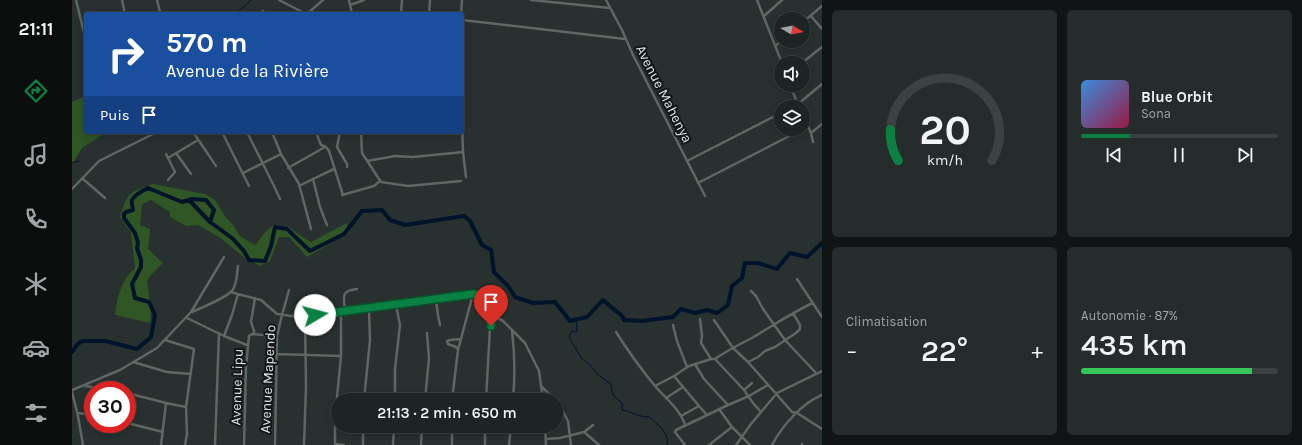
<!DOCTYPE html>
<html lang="fr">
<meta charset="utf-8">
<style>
body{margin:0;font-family:Karla,sans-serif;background:#262c2c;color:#f1f3f6;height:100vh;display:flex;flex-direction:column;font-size:15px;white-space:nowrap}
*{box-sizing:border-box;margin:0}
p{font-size:13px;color:#a1a4a6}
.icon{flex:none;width:22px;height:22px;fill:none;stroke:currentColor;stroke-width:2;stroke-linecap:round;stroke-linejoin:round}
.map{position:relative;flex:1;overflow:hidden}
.details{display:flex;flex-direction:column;gap:10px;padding:10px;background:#101414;width:480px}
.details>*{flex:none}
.top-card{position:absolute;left:12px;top:12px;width:380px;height:122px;border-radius:4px;box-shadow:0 2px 10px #0003,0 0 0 1px #3c4141;background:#1a4fa0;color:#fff;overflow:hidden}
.needle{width:26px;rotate:100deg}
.tools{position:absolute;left:702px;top:12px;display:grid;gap:8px}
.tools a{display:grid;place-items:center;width:36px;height:36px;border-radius:50%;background:#1e2424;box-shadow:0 2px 10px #0003,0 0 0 1px #3c4141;font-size:20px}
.speed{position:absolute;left:12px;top:381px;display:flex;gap:8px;font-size:20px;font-weight:700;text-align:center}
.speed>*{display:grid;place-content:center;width:52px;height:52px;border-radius:50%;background:#1e2424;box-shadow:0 2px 10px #0003,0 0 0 1px #3c4141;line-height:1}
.speed .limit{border:6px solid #d22;background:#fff;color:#111}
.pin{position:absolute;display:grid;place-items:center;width:34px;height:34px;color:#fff;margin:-41px -17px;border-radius:50% 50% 50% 0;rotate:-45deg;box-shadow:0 0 4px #0007}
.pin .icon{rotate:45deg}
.me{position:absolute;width:44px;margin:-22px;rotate:82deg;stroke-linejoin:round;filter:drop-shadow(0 0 3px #0008)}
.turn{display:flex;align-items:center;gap:14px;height:84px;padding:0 16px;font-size:18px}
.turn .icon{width:52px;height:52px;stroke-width:2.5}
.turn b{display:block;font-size:28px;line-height:34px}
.then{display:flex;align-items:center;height:38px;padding:0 16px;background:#0003;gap:8px;font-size:15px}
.big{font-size:30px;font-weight:600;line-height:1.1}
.details .card{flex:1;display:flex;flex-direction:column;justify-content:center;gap:6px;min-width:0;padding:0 14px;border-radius:6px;background:#262c2c}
.details .dial{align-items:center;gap:0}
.dial svg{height:104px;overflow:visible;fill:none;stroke:#3c4141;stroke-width:7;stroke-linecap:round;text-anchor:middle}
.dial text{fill:#f1f3f6;stroke:none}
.song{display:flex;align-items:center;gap:12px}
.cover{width:48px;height:48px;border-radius:6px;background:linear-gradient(135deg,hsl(210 70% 55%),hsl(340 70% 35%))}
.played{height:4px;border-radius:2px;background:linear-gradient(90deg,#0b8043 25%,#3c4141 25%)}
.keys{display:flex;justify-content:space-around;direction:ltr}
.heat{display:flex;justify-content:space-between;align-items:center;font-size:22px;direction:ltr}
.charge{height:6px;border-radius:3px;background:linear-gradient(90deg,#34c759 87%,#3c4141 0)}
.details .tiles{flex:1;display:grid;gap:10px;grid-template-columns:repeat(2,1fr)}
.trip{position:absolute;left:259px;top:393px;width:232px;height:40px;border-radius:20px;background:#1e2424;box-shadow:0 2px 10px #0003,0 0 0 1px #3c4141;font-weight:600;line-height:40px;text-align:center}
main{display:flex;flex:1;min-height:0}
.menu{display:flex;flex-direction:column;width:72px;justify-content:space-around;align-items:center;background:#0c0e0e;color:#a1a4a6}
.menu .icon{width:28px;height:28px}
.menu .active{color:#0b8043}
.menu b{font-size:18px;color:#f1f3f6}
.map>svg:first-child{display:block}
.green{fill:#305625}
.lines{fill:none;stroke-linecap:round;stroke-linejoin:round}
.stream{stroke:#00132a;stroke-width:1}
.river{stroke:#00132a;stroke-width:4}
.minor{stroke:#616563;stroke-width:2.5}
.route-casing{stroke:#07532c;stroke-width:10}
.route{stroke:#0b8043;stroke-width:7}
.labels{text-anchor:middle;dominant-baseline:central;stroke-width:4;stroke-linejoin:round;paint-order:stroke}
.street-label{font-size:14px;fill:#e0e6e6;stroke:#141717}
</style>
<main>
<nav class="menu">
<b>21:11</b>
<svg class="icon active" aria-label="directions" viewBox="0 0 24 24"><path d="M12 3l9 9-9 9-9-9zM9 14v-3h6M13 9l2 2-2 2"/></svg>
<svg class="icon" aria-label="music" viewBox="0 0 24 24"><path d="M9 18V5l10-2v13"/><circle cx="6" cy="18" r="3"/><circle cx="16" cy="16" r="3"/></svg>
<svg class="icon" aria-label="phone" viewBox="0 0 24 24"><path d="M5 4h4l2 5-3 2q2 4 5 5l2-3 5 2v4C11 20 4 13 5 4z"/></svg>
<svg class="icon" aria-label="climate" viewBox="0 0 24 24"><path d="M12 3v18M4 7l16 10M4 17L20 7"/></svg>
<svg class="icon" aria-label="car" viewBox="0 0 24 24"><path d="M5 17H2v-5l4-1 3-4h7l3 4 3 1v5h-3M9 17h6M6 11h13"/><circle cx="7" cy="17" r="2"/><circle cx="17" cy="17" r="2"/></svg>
<svg class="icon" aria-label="filters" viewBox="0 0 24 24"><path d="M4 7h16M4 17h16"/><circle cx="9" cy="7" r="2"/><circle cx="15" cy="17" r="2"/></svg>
</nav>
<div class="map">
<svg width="750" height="445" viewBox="0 0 750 445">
<rect width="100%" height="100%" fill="#283030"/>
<path class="green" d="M 14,96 L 14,132 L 35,132 L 10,148 L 0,164 L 0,102 Z
M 81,184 L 133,194 L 143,200 L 153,216 L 162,226 L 168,236 L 183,245 L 195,230 L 202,225 L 217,227 L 226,234 L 239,242 L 275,223 L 276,233 L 235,257 L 217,237 L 207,237 L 198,261 L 188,266 L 173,258 L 147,237 L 126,225 L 114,226 L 98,217 L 98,212 L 79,200 L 70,204 L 68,225 L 78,229 L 76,249 L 91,263 L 79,275 L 75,281 L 79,308 L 78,323 L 43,315 C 45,298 49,280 63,268 L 59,233 L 48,217 C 56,192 56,193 81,184 Z"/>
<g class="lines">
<path class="stream" d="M 164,14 L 179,0
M 0,163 L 7,161
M 504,319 L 505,331 L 503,332 L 500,331 L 497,336 L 498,339 L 510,359 L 517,364 L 526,375 L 539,384 C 539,394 542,397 550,403 L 550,410 C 560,412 567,417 577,417 C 585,424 598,433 595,445"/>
<path class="river" d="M 117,200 L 138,222
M 0,352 L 5,345 L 10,341 L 33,341 L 65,349 L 79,337 L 83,315 L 77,302 L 63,298 L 60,284 L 69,267 L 69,260 L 65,248 L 66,243 L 63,233 L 52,218 L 52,214 L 54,212 L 61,210 C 61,207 59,203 60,200 C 62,195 72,190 76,188 L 110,202 L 120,199 L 134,200 L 142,210 L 138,222 L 160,238 L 172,251 L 177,260 L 193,261 L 199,246 L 203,227 L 215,229 L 238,251 L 272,234 L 290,211 L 310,210 L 318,220 L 333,225 L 392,216 L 398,221 L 410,245 L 419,250 L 422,272 L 436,286 L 443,297 L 461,303 L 483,302 L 498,321 L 515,317 L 531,300 L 550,316 L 552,320 L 570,321 L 601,317 L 609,309 L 623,313 L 635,310 L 645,313 L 656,305 L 660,286 L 670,278 L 673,263 L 686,263 L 705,269 L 718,253 L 735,257 L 750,243"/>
<path class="minor" d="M 4,0 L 14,41
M 50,0 L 53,14
M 85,0 L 88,12
M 207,0 L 234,14
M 277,0 L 280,14
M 459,0 L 538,8
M 534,0 L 550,30 L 561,55 L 633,196
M 685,0 L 710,63
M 278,5 L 292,0
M 191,11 L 194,14
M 238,11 L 242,14
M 235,14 L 251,0
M 329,14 L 330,0
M 357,14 L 358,0
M 389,14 L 390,0
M 692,16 L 710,0
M 739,16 L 750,29
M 390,20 L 553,39
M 731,22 L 750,6
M 703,46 L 710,41
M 730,63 L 750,47
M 718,85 L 727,107
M 721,107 L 726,104 L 750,84
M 731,115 L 739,133 L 741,142
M 390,122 L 391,152 L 394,177
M 121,132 L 144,166
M 150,132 L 177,186
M 175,132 L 202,186 L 208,199
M 200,132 L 209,154 L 227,184 L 239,229
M 244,132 L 249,145 L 254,147 L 257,151 L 271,195
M 268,132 L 265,147 L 275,164 L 275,167
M 289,132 L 290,153 L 309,182 L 336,186 L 389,181
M 739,133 L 750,124
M 104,153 L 119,174
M 94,154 L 103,172 L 96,180
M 96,158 L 126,140
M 295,161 L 323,156 L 341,157 L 391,152
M 615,161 L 709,113
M 216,168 L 253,147
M 171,173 L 209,154
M 10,178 L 33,198
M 241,179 L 248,207 L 255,225
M 626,183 L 731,129
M 227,186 L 241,179 L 262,169
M 0,189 L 27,161 L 85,132
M 270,195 L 302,186 L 308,181
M 725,279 L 750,317
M 679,291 L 684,296 L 691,309 L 713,340 L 744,373
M 158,292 L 189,300 L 205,314 L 227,317 L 401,294 L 410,296 L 421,301
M 364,300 L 366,315 L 368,325
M 273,311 C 272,297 268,291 285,289
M 120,312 C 127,309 154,297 160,291 C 165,285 165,273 166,266
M 419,316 L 430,320 L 453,343 L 467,371 L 471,400
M 115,318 L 152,336 L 175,345
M 628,319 L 630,336 L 629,343 L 639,359
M 642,320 L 661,348 L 676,362 L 686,357 L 693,351 L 703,347 L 724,333 L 728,329 L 728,325 L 721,313
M 601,325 L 605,341 L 615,367
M 440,331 C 443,354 443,377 441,400
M 544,332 C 556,351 569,369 583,386 C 593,398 608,409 613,425
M 182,334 L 182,331 L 179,322 L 183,298
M 152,336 L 160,315 L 166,294
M 93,340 L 122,349 L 114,407 L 115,434 L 113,445
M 386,349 L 384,347 L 376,344 L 375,341 L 378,340 L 389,339
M 204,354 L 269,356
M 643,359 C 654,351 666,345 678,339 C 699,327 719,313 741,303
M 61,362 L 95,372 L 119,374
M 676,362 L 720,412 L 725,413 L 750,429
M 623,364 L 632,379 L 656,405
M 602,376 L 627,406
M 680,383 L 672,390 L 681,403 L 689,412
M 13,386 L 40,390
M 583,386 L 602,376 L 617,366 L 639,359 L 643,359 L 672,390
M 470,387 L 483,400
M 0,390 L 48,370 L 85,348 L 119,312 L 152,257
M 0,392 L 6,416 L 11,445
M 55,393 L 94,403 L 114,407
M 594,398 L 611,387
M 292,400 L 298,340 L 297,309
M 323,400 L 323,369 L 328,325 L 324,305
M 353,400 L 357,358 L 355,333
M 380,400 L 386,350 L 401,294
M 414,400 L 419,309 L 421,301 L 427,288
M 484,401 L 490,410 L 496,421 L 499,445
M 647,409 L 660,427
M 6,413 L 21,415
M 609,416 L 627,406 L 635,415
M 55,423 L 91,432
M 473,426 L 474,445
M 512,432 L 527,445
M 474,439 L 488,438 L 512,432 L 521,425
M 263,444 L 272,445
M 89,445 L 94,403
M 143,445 L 147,333
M 172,445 L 174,367 L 177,336 L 180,334 L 205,336
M 203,445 L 205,336 L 210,315 L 217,290
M 232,445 L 234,387 L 233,317
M 263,445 L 263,418 L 269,356 L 269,312
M 291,445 L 291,426
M 321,445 L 322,426
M 349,445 L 350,426
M 380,445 L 380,426
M 413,445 L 413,426
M 437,445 L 439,426
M 613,445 L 603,432 L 604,430 L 656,405 L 677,396 L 696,385
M 637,445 L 660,427 L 678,445
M 664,445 L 679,424 L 705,393 L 750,371
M 700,445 C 710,426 729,404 750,395
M 730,445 L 730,444"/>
</g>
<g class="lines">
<g class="route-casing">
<path id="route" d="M 243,315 L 401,294 L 410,296 L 421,301 L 419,326"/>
</g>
<use href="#route" class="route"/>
</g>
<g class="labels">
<g class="street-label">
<text transform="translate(592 94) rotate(63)">Avenue Mahenya</text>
<text transform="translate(196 379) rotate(-87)">Avenue Mapendo</text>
<text transform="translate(165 387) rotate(-88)">Avenue Lipu</text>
</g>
</g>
</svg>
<div class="tools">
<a><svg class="needle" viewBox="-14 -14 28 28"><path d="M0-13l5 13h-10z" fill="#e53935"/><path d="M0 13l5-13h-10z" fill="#a1a4a6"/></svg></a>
<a><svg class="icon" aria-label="sound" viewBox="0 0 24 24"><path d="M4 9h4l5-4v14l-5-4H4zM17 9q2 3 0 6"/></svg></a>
<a><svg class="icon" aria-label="layers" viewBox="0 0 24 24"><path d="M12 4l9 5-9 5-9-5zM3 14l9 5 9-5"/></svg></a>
</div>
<div class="speed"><div class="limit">30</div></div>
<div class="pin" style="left:419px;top:326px;background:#d93025"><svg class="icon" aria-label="arrive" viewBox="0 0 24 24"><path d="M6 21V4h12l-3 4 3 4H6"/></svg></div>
<svg class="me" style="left:243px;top:315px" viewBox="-20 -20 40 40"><circle r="19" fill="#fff"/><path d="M0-13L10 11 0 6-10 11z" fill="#0b8043"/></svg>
<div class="trip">21:13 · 2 min · 650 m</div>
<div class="top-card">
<div class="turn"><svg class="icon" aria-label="right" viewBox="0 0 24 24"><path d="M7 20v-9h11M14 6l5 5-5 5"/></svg><div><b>570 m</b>Avenue de la Rivière</div></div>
<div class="then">Puis<svg class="icon" aria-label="arrive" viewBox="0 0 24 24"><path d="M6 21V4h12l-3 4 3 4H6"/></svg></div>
</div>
</div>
<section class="details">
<div class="tiles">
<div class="card dial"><svg viewBox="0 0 100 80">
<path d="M14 69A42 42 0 1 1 86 69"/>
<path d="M14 69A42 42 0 0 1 8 45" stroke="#0b8043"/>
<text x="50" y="56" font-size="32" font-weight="700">20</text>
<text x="50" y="72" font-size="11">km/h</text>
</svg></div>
<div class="card">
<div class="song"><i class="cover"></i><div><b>Blue Orbit</b><p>Sona</p></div></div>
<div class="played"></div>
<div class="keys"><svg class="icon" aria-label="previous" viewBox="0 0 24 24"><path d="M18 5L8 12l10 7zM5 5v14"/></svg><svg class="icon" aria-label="pause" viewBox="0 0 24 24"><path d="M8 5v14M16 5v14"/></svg><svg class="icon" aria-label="next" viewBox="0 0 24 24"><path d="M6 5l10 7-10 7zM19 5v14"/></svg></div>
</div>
<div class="card"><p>Climatisation</p>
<div class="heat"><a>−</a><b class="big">22°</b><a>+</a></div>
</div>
<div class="card"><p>Autonomie · 87%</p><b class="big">435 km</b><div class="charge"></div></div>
</div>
</section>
</main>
